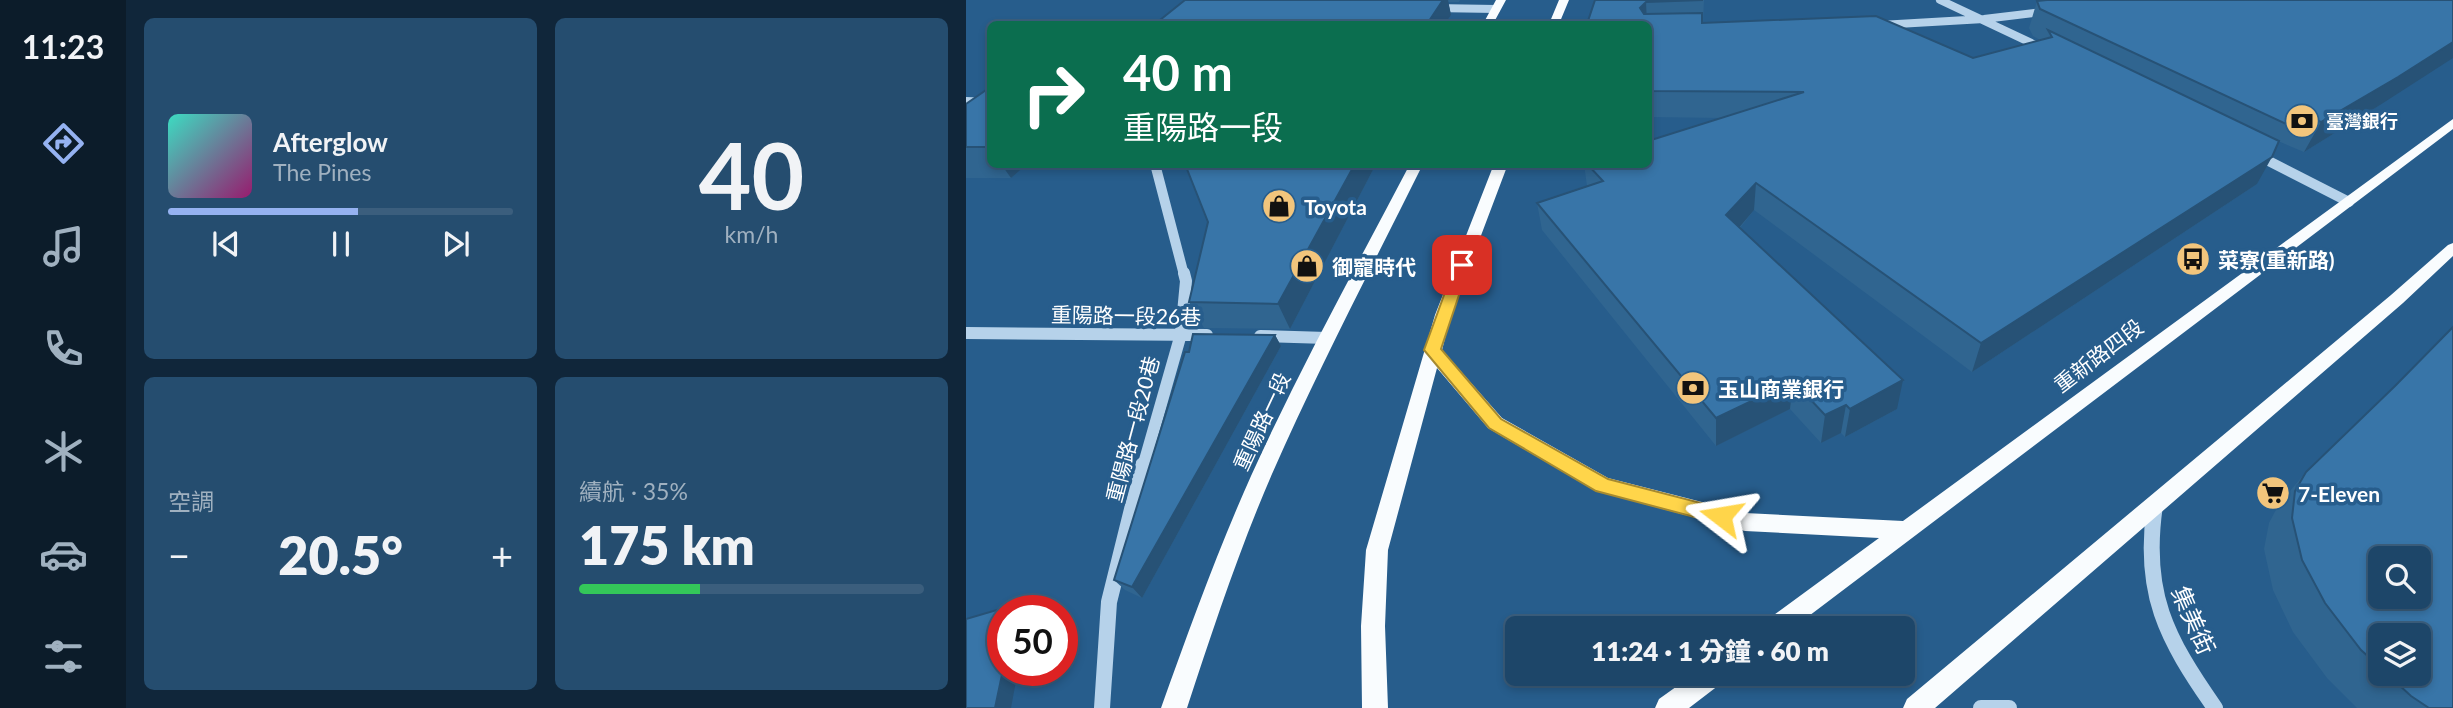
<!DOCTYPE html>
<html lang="zh-TW">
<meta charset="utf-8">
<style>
body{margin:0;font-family:Lato,"Noto Sans TC",sans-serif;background:#254d6f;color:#f1f3f6;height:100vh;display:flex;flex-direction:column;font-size:26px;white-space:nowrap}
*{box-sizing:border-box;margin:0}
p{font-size:23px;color:#a0b1c0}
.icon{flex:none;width:38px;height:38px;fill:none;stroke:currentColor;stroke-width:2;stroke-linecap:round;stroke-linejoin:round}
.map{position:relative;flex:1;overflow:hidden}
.sheet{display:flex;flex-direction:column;gap:18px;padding:18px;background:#10263a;width:840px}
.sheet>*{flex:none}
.top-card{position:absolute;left:21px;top:21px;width:665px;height:147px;border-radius:10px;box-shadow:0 4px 10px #0003,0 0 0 2px #3b5e7d;background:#0b6e4f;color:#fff;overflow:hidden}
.controls{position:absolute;left:1402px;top:546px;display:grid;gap:14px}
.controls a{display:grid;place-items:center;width:63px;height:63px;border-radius:10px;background:#1d4669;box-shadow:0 4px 10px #0003,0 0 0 2px #3b5e7d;font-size:35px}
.speed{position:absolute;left:21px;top:595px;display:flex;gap:14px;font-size:35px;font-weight:700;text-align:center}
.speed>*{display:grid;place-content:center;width:91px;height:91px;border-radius:50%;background:#1d4669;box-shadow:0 4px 10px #0003,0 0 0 2px #3b5e7d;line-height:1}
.speed .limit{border:10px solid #d22;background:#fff;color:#111}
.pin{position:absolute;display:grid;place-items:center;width:60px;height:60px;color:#fff;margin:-30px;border-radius:14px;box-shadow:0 4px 10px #0006}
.me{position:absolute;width:77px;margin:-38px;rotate:284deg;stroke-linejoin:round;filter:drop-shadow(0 0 5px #0008)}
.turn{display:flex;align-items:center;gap:24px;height:147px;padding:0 21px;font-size:32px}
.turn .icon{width:91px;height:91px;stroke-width:2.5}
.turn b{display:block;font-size:49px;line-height:60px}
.big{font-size:52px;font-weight:800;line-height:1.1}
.sheet .card{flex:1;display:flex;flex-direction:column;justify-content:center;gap:10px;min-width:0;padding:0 24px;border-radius:10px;background:#254d6f}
.sheet .dial{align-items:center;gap:0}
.dial b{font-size:91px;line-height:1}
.song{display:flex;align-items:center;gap:21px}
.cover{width:84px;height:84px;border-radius:10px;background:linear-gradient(135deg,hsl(170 70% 55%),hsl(320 70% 35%))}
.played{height:7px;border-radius:4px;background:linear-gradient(90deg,#95b2f1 55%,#3b5e7d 55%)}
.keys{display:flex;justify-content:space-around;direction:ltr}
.heat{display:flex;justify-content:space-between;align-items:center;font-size:38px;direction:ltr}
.charge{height:10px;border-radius:5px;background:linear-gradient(90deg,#34c759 35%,#3b5e7d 0)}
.sheet .tiles{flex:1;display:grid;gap:18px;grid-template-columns:repeat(2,1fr)}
.trip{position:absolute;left:539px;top:616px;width:410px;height:70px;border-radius:10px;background:#1d4669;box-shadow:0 4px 10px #0003,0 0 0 2px #3b5e7d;font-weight:800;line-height:70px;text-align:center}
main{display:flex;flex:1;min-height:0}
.tab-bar{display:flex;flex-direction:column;width:126px;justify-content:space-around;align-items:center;background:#0c1c2a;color:#a0b1c0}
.tab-bar .icon{width:49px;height:49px}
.tab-bar .current{color:#95b2f1}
.tab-bar b{font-size:32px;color:#f1f3f6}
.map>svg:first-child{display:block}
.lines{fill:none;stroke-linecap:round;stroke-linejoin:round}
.minor-far3{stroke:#b6d2ea;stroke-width:8}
.minor-far2{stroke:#b6d2ea;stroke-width:10}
.minor-far1{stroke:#b6d2ea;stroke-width:12}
.minor{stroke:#b6d2ea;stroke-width:16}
.major{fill:#f9fcfe;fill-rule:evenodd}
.wall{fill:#306590;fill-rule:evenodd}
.shaded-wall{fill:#275276}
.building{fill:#3875a8;stroke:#275276;stroke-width:2;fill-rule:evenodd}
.route{fill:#ffd54a;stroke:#a68a30;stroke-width:2}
.labels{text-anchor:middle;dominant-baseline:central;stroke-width:7;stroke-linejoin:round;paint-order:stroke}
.far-poi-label{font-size:18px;font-weight:bold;fill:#fff;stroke:#275d8c;text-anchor:start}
.poi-label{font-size:21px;font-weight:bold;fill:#fff;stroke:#275d8c;text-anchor:start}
.street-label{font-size:21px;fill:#fff;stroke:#275d8c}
.near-street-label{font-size:24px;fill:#fff;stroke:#275d8c}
</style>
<main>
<nav class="tab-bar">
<b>11:23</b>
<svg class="icon current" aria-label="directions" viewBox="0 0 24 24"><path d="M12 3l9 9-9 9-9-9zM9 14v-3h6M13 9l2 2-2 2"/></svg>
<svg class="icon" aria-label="music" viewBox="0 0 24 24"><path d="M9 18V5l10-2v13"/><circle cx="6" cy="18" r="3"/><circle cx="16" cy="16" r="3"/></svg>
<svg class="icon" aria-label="phone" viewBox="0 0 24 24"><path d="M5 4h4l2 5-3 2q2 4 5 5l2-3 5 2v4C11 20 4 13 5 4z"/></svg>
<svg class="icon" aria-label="climate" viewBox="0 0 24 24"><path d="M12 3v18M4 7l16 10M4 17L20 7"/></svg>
<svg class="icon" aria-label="car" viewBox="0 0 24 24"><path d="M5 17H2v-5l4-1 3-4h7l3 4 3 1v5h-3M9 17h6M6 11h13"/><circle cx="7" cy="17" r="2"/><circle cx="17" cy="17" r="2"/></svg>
<svg class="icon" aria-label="filters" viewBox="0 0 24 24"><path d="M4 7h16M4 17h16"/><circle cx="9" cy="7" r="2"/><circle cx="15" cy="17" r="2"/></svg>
</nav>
<section class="sheet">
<div class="tiles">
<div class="card">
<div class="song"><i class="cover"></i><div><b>Afterglow</b><p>The Pines</p></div></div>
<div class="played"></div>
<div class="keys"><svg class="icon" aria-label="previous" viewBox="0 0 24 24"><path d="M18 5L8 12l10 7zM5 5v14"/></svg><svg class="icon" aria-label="pause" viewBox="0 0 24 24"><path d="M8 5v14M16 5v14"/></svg><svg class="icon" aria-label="next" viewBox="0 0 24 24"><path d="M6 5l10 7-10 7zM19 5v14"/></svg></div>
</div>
<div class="card dial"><b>40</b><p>km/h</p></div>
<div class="card"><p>空調</p>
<div class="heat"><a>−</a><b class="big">20.5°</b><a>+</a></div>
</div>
<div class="card"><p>續航 · 35%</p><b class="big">175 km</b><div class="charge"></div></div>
</div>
</section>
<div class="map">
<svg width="1487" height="708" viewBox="0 0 1487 708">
<rect width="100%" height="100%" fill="#275d8c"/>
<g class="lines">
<path class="minor-far3" d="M 974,0 L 1078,49
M 467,8 L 530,9
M 914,25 L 1018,19 L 1084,11
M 0,101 L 24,102"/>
<path class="minor-far2" d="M 1289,154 L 1383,202
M 189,164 L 218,275"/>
<path class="minor-far1" d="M 0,333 L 241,335
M 294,336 L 361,338
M 177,467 L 215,334 L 220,281 L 218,273"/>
<path class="minor" d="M 1189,505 C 1176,593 1200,638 1249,708
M 136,708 L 143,602 L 177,465
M 1015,708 L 1043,708"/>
<path class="major" d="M 530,0 L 540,0 L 527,24 L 517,24 Z
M 593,0 L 603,0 L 593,24 L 583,24 Z
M 1487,119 L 1487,129 L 827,628 L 797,628 L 801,620 L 913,538 L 779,531 L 630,491 L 522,428 L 471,368 L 422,550 L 419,626 L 422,708 L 396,708 L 395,626 L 400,550 L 469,315 L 528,164 L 542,164 L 485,315 L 476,350 L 536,418 L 642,478 L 779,513 L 937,521 Z
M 444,164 L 457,164 C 406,267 352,369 306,474 C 273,550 247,629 221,708 L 195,708 C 223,630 251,552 285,476 C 333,370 390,267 444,164 Z
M 1487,243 L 1487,256 L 1437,303 L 969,708 L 937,708 L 941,699 L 1425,295 L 1482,245 Z
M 728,674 L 760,674 L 757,682 L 723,708 L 689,708 L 693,699 Z"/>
</g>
<path class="wall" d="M 219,0 L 494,0 L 493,2 L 482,2 L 485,15 L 479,24 L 189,24 Z
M 629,0 L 738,0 L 737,23 L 1007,58 L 1074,40 L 1067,36 L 1063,28 L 1071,1 L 1414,105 L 1338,152 L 1312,141 L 1291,184 L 1006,372 L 788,210 L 774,228 L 931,409 L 879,437 L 875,433 L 855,443 L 824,409 L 750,446 L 576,230 L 571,203 L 621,186 L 618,164 L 682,164 L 757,118 L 682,117 L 682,24 Z
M 24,88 L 24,164 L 61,164 L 45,178 L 0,178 L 0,104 Z
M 214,164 L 410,164 L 324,329 L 238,328 L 223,302 L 242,222 L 219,165 L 215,167 Z
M 309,335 L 315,346 L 176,598 L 159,590 L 148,580 L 223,352 Z
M 1340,472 L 1487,708 L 1391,708 L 1361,678 L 1327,632 L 1307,590 L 1298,549 L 1303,523 L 1313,504 ZM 1414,635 L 1452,674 L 1414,674 Z"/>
<path class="shaded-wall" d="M 477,0 L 482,0 L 485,15 L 479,24 L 461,24 Z
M 680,2 L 681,24 L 674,8 Z
M 1487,42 L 1487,58 L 1414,105 L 1338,152 L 1355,122 Z
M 1306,157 L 1291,184 L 1006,372 L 1015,343 Z
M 35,164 L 61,164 L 45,178 Z
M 389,164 L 410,164 L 324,329 L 312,304 Z
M 790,183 L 788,210 L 760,243 L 760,215 Z
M 309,335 L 315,346 L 176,598 L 166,587 Z
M 937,380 L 931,409 L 879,437 L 884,409 Z
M 827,381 L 824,409 L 750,446 L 750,418 Z
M 880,405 L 875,433 L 855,443 L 859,415 Z
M 51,604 L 59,611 L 49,611 Z
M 37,670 L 52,670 L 45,708 L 29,708 Z"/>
<path class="building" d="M 219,0 L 477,0 L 461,24 L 189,24 Z
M 629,0 L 737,0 L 680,2 L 674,8 L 678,14 L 736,13 L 736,23 L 910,16 L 1007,58 L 1086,37 L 1082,30 L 1313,141 L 1306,157 L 1015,343 L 790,183 L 760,215 L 937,380 L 884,409 L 880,405 L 859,415 L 827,381 L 750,418 L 571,203 L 637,181 L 621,164 L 682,164 L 682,141 L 838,92 L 682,91 L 682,24 L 621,24 Z
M 1081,0 L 1487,0 L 1487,42 L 1432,77 L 1355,122 L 1326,110 L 1320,124 L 1074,9 L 1071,1 Z
M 23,88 L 24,88 L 24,147 L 0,147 L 0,104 Z
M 219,164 L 389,164 L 312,304 L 223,302 L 242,222 Z
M 1487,327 L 1487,708 L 1463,708 L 1445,696 L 1421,674 L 1452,674 L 1452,635 L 1414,635 L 1414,667 L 1395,650 L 1359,603 L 1336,560 L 1326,518 L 1329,491 L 1340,472 L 1429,386 ZM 1414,558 L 1452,558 L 1452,597 L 1414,597 Z
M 227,334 L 309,335 L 166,587 L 148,580 L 219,352 L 223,352 Z
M 51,604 L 49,611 L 37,611 L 37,670 L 29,708 L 0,708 L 0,619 Z"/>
<path class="route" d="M 496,261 L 503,265 L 475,349 L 535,419 L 642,479 L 762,510 L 765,516 L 762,521 L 755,524 L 630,491 L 523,428 L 458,350 L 489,265 Z"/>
<defs>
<g id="bank-disc" transform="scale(1.75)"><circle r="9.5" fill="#f2c57c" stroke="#275d8c"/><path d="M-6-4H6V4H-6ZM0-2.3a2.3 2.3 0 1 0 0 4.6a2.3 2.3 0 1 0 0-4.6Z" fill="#111"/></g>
<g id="shop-disc" transform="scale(1.75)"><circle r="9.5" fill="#f2c57c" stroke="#275d8c"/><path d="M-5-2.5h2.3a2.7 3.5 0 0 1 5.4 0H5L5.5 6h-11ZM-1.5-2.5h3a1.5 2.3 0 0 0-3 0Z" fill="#111"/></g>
<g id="bus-disc" transform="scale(1.75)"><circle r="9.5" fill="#f2c57c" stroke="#275d8c"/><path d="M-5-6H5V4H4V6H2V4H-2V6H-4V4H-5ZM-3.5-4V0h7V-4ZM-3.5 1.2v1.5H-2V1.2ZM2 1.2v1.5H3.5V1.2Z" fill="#111"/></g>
<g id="supermarket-disc" transform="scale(1.75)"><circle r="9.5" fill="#f2c57c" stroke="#275d8c"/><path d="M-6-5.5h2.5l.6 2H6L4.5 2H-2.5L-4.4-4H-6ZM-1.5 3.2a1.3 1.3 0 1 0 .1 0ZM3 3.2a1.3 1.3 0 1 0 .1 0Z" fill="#111"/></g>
</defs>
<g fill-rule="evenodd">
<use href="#bank-disc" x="1336" y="121"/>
<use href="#shop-disc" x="313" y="206"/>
<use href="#bus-disc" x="1227" y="259"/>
<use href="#shop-disc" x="341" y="266"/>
<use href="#bank-disc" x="727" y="388"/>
<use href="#supermarket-disc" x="1307" y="493"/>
</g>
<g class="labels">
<g class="far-poi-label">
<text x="1360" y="121">臺灣銀行</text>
</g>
<g class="poi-label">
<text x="338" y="206">Toyota</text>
<text x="1252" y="259">菜寮(重新路)</text>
<text x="366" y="266">御寵時代</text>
<text x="752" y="388">玉山商業銀行</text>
<text x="1332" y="493">7-Eleven</text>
</g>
<g class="street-label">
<text transform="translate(160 315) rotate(1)">重陽路一段26巷</text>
<text transform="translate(1132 355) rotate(-37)">重新路四段</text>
<text transform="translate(295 421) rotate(-65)">重陽路一段</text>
<text transform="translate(166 429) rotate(-75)">重陽路一段20巷</text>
</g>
<g class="near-street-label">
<text transform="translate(1228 620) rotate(66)">集美街</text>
</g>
</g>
</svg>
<div class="controls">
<a><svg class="icon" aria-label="search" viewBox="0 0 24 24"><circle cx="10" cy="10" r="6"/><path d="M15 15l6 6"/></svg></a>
<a><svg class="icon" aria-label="layers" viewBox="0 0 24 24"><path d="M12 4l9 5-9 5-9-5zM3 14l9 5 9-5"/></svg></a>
</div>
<div class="speed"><div class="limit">50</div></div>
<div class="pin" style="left:496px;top:265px;background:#d93025"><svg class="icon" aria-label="arrive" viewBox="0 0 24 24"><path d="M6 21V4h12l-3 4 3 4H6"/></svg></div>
<svg class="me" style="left:755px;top:516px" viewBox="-20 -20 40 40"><path d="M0-17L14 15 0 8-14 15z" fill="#ffd54a" stroke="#fff" stroke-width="4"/></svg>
<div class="trip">11:24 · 1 分鐘 · 60 m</div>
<div class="top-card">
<div class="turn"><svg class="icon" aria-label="right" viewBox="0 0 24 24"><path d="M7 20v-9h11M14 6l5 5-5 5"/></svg><div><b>40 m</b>重陽路一段</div></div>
</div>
</div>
</main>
